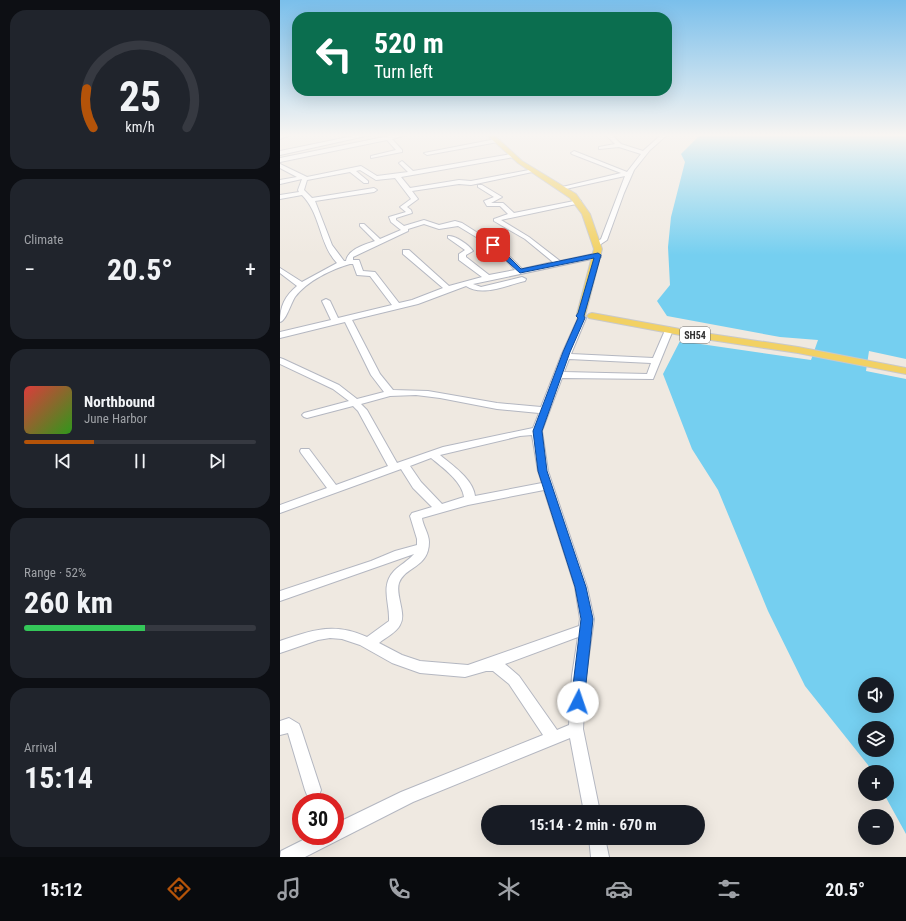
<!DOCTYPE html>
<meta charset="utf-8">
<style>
body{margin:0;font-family:"Roboto Condensed",sans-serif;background:#20242c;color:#f1f3f6;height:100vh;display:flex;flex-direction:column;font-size:15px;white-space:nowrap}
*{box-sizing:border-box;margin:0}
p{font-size:13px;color:#9ea1a6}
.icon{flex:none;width:22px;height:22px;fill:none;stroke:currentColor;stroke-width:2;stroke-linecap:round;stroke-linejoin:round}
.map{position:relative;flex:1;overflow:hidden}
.side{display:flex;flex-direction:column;gap:10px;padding:10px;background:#0d0f14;width:280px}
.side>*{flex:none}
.hud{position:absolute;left:12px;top:12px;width:380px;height:84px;border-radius:16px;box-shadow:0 4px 16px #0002;background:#0b6e4f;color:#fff;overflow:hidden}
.buttons{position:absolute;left:578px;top:677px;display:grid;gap:8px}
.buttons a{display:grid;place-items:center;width:36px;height:36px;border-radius:50%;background:#171b24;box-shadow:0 4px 16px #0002;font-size:20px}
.speed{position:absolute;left:12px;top:793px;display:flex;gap:8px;font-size:20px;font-weight:700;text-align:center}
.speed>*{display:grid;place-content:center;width:52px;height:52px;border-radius:50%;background:#171b24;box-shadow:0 4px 16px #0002;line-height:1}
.speed .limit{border:6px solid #d22;background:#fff;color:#111}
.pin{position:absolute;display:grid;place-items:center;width:34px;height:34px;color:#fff;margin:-17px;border-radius:8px;box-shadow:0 2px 6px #0006}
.me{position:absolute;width:44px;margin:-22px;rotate:4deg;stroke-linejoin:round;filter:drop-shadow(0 0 3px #0008)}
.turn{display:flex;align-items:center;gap:14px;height:84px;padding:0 16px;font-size:18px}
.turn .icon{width:52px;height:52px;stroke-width:2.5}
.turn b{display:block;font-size:28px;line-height:34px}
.big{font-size:30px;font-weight:700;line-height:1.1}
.side .widget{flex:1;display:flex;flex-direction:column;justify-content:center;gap:6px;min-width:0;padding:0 14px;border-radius:16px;background:#20242c}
.side .dial{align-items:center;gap:0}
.dial svg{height:104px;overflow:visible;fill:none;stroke:#363941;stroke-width:7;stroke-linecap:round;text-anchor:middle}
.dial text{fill:#f1f3f6;stroke:none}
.song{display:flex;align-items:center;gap:12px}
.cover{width:48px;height:48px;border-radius:6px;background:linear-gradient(135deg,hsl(0 70% 55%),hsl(110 70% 35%))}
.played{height:4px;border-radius:2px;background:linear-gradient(90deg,#b45309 30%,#363941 30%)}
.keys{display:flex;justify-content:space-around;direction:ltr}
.heat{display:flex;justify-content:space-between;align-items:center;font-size:22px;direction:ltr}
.charge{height:6px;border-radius:3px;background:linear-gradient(90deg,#34c759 52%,#363941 0)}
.trip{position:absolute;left:201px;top:805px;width:224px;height:40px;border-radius:20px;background:#171b24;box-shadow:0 4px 16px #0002;font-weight:700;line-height:40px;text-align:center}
.menu{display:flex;height:64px;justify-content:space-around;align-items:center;background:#090b0e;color:#9ea1a6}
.menu .icon{width:28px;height:28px}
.menu .selected{color:#b45309}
.menu b{font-size:18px;color:#f1f3f6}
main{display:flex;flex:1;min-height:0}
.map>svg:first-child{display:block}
.water{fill:#75cff0;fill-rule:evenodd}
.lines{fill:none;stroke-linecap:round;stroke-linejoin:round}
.minor-casing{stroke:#b4b7c1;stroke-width:2}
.major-casing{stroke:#c9c9c9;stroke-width:2}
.minor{fill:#fff;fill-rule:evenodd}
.major{fill:#f2d163;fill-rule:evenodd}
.route{fill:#1a73e8;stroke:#114b97}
.labels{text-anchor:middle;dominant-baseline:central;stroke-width:4;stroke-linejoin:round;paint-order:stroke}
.shield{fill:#fff;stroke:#6d6d6d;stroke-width:1}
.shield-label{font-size:10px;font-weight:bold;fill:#2e2e2e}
</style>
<main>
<section class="side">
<div class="widget dial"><svg viewBox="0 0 100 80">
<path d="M14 69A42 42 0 1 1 86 69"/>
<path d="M14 69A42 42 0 0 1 9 39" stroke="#b45309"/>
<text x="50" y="56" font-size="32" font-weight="700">25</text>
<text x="50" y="72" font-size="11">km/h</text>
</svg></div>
<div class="widget"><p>Climate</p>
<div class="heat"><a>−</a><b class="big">20.5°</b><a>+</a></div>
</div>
<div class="widget">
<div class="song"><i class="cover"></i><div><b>Northbound</b><p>June Harbor</p></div></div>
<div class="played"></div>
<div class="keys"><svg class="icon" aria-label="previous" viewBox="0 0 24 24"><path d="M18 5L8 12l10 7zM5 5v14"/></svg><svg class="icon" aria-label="pause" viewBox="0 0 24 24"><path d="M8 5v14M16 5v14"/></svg><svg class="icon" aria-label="next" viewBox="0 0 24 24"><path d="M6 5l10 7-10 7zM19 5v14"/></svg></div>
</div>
<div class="widget"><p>Range · 52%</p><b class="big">260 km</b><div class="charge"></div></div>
<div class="widget"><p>Arrival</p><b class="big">15:14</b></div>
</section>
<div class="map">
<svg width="626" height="857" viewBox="0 0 626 857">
<rect width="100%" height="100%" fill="#efe9e1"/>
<path class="water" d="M 420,135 L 626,135 L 626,359 L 589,351 L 586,371 L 626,379 L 626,834 L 604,794 L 607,794 L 607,772 L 592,772 L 588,765 L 525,686 L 488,611 L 438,490 L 412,449 L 383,374 L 400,341 L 531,360 L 538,340 L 500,337 L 387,316 L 377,301 L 390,285 L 388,247 L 391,217 L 405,162 L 401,154 ZM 585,684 L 607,684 L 607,706 L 585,706 ZM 585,728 L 607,728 L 607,750 L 585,750 Z"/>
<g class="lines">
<g class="minor-casing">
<path id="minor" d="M 0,135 L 10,135 L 0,139 Z
M 78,135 L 90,135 L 0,155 L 0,151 Z
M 114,135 L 126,135 L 112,139 L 122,150 L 122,152 L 91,158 L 91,156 L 116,150 L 107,140 L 0,162 L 0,158 Z
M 326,135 L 332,135 L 341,144 L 363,151 L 381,135 L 387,135 L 370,150 L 354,170 L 344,193 L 327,240 L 318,246 L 315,244 L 321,239 L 345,176 L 281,190 L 278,188 L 341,173 L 292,154 L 291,153 L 294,151 L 347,172 L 361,154 L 339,147 L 319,149 L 319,147 L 335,144 Z
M 216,139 L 218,140 L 218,142 L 147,155 L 144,153 Z
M 232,154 L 234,155 L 234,157 L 121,177 L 130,188 L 179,180 L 191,181 L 254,169 L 257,171 L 191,185 L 179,184 L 132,191 L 138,199 L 127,207 L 131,210 L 132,213 L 116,218 L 116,220 L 124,226 L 144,220 L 159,225 L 175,221 L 182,223 L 220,247 L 242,269 L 273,262 L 245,239 L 214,221 L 214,219 L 228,214 L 220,206 L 207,206 L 204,201 L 214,197 L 198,187 L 198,185 L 202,185 L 222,197 L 211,203 L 223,203 L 234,213 L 299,200 L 301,201 L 301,203 L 221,220 L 249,237 L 280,261 L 318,253 L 321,253 L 321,257 L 193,284 L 201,287 L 242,277 L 246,279 L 245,281 C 227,285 202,297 186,286 L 138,304 L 72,320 L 100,374 L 113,390 L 148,391 L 217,403 L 261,407 L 281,356 L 299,316 L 302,316 L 306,318 L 291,354 L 373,358 L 386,328 L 389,327 L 393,330 L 373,379 L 282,378 L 262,431 L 268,471 L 307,587 L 314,619 L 306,676 L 303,729 L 320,812 L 304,812 L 290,738 L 133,802 L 25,857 L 0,857 L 1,851 L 31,836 L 55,836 L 55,824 L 121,792 L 263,735 L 229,684 L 213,671 L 206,671 L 185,677 L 140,673 L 112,663 L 80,645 L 62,639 L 50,638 L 38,640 L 0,653 L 0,641 C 33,630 54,622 87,637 L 109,621 C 110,603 100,586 114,571 C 120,565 128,561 134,554 L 0,601 L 0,591 L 91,561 L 115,551 L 137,545 L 137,539 L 130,516 L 132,513 L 152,507 L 133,488 L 121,469 L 0,513 L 0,505 L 47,488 L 21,453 L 20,451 L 21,449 L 29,449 L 56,485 L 108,466 L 78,411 L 73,406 L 27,418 L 24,417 L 22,415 L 24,413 L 69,401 L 53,389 L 0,364 L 0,358 L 3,359 L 59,385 L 77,399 L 104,392 L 91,375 L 65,322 L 0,338 L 0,332 L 51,320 L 42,301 L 46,299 L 50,301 L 58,318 L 112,305 L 90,276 L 77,275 L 73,264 L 70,264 C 52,269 27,281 15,297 C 11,303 6,321 0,322 C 0,306 5,296 17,286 L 0,273 L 0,268 L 22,282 L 57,263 C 39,244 41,214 22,195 L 0,199 L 0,195 L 19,192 L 18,190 L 22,179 L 0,184 L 0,180 L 17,177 L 0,168 L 0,164 L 27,177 L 81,166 L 97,176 L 128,172 L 119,163 L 122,161 L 133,171 ZM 80,170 L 96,180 L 115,178 L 131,199 L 120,207 L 126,212 L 109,217 L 111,222 L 121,230 L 100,239 L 84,224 L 80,224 L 80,226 L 95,241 C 84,245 68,249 66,261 L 64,261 L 52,245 L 35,201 L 94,192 L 97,190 L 94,188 L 32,198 L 24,190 L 27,180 L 70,172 L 84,183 L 88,183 L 88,181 L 76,171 ZM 144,224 L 159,229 L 178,226 L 216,249 L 235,270 L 209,275 L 186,257 L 186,255 L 193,251 C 189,245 175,235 168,236 L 168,238 L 185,250 L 179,254 L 179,260 L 202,277 L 169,286 L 129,250 L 123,250 L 123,254 L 163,288 L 132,300 L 119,303 L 95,272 L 83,271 L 79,260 L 73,260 L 73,257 L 128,231 L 128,229 ZM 289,359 L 371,363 L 367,374 L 284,372 ZM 136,395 L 160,398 L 217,409 L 259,413 L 253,428 L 163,447 L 117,463 L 87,410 L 81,404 L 110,396 ZM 252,435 L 258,471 L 262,483 L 195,496 C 193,479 172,465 160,455 L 240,436 ZM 151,458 C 162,467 182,481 184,497 L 162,504 L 141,482 L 130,466 ZM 264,490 L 295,587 L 300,619 L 299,626 L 188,665 L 140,661 L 122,655 L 99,643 C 105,638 117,632 120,625 C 127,614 115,595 119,583 C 125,566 149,568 149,542 C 149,534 143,526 142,518 L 188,505 ZM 298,637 L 292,676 L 289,725 L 277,730 L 239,676 L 225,664 Z
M 9,718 L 19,724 L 21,729 L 41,790 L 39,795 L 33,798 L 27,795 L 25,790 L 8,733 L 0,735 L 0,721 Z
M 309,838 L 325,838 L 329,857 L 311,857 Z"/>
</g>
<g class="major-casing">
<path id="major" d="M 207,135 L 214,135 L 242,161 L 296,194 L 310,214 L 322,249 L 305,316 L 302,317 L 297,314 L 314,249 L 302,214 L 290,198 L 238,163 Z
M 312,313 L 411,331 L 518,347 L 626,368 L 626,374 L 518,353 L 411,337 L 309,318 L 307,316 L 309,314 Z"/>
</g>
<use href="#minor" class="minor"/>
<use href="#major" class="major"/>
</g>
<linearGradient id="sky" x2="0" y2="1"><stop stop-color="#7abfeb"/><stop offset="0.53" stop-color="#f8f5f2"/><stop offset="1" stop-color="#f8f5f2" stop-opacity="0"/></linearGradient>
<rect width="626" height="255" fill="url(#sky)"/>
<path class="route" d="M 210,243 L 215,243 L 241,269 L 318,253 L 321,255 L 304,316 L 305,318 L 290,352 L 262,431 L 267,471 L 306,587 L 313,619 L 304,702 L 302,706 L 298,708 L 293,706 L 291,702 L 301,619 L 295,587 L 258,471 L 253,431 L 283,352 L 298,318 L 296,316 L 298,313 L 314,258 L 240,273 L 210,246 Z"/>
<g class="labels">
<rect class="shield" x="400" y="327" width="30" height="16" rx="3"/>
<g class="shield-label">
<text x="415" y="335">SH54</text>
</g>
</g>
</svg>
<div class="buttons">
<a><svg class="icon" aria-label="sound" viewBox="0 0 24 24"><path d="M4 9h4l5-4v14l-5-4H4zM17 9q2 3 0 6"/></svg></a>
<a><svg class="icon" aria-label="layers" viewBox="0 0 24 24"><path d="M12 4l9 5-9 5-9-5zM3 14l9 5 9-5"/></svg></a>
<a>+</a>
<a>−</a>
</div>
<div class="speed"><div class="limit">30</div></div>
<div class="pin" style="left:213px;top:245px;background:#d93025"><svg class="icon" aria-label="arrive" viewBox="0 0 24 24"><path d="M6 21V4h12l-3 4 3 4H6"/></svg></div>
<svg class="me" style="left:298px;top:702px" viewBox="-20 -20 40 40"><circle r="19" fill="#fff"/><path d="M0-13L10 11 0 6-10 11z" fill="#1a73e8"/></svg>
<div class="trip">15:14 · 2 min · 670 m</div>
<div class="hud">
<div class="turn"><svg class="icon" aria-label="left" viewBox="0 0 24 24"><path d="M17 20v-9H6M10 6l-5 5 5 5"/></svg><div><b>520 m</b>Turn left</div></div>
</div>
</div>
</main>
<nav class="menu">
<b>15:12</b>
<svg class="icon selected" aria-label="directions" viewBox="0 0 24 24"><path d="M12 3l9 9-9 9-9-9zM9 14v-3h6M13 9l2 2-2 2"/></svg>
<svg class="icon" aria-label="music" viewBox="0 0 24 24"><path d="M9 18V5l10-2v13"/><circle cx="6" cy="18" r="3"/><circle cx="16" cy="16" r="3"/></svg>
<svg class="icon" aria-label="phone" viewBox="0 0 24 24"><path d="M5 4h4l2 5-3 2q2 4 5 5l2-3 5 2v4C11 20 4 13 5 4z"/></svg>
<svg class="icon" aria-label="climate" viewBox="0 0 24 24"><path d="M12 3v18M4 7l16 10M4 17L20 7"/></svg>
<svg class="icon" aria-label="car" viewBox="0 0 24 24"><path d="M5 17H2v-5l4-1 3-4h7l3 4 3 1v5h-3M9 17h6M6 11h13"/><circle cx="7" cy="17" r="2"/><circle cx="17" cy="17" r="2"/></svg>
<svg class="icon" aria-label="filters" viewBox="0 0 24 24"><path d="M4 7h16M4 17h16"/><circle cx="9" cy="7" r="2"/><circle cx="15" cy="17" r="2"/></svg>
<b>20.5°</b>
</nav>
